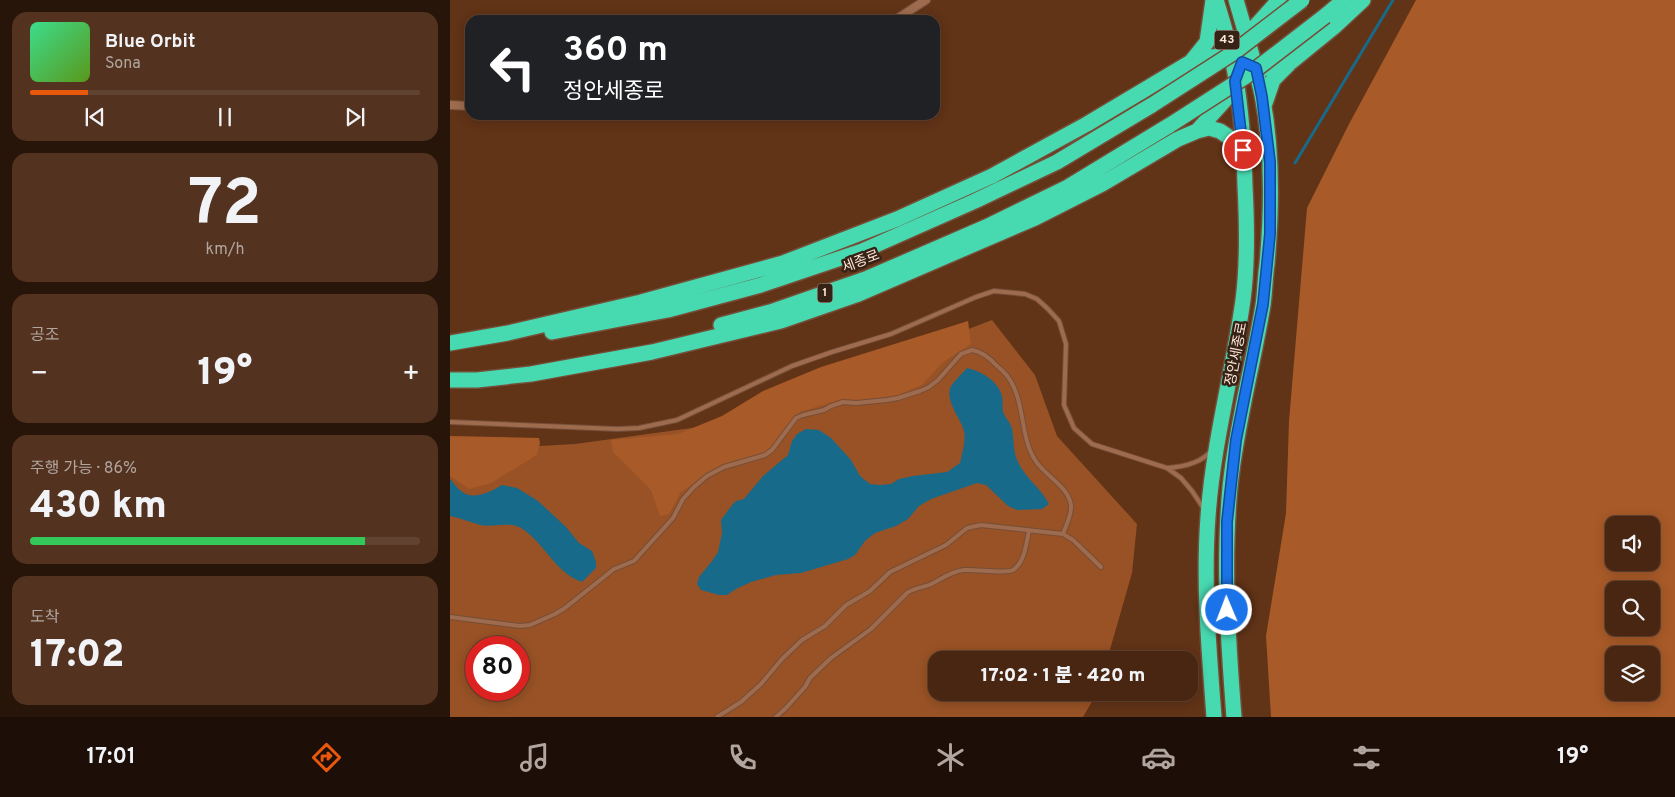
<!DOCTYPE html>
<html lang="ko">
<meta charset="utf-8">
<style>
body{margin:0;font-family:Overpass,"Noto Sans KR",sans-serif;background:#53321f;color:#f1f3f6;height:100vh;display:flex;flex-direction:column;font-size:19px;white-space:nowrap}
*{box-sizing:border-box;margin:0}
p{font-size:16px;color:#b1a59f}
.icon{flex:none;width:28px;height:28px;fill:none;stroke:currentColor;stroke-width:2;stroke-linecap:round;stroke-linejoin:round}
.map{position:relative;flex:1;overflow:hidden}
.details{display:flex;flex-direction:column;gap:12px;padding:12px;background:#281509;width:450px}
.details>*{flex:none}
.guide{position:absolute;left:15px;top:15px;width:475px;height:105px;border-radius:15px;box-shadow:0 2px 12px #0003,0 0 0 1px #614331;background:#202124;color:#fff;overflow:hidden}
.tools{position:absolute;left:1155px;top:516px;display:grid;gap:10px}
.tools a{display:grid;place-items:center;width:55px;height:55px;border-radius:10px;background:#492611;box-shadow:0 2px 12px #0003,0 0 0 1px #614331;font-size:25px}
.speed{position:absolute;left:15px;top:636px;display:flex;gap:10px;font-size:25px;font-weight:700;text-align:center}
.speed>*{display:grid;place-content:center;width:65px;height:65px;border-radius:50%;background:#492611;box-shadow:0 2px 12px #0003,0 0 0 1px #614331;line-height:1}
.speed .limit{border:8px solid #d22;background:#fff;color:#111}
.pin{position:absolute;display:grid;place-items:center;width:42px;height:42px;color:#fff;margin:-21px;border:2px solid #fff;border-radius:50%;box-shadow:0 1px 5px #0007}
.me{position:absolute;width:55px;margin:-28px;rotate:359deg;stroke-linejoin:round;filter:drop-shadow(0 0 4px #0008)}
.turn{display:flex;align-items:center;gap:18px;height:105px;padding:0 15px;font-size:22px}
.turn .icon{width:65px;height:65px;stroke-width:2.5}
.turn b{display:block;font-size:35px;line-height:42px}
.big{font-size:38px;font-weight:800;line-height:1.1}
.details .tile{flex:1;display:flex;flex-direction:column;justify-content:center;gap:8px;min-width:0;padding:0 18px;border-radius:15px;background:#53321f}
.details .dial{align-items:center;gap:0}
.dial b{font-size:65px;line-height:1}
.song{display:flex;align-items:center;gap:15px}
.cover{width:60px;height:60px;border-radius:8px;background:linear-gradient(135deg,hsl(150 70% 55%),hsl(90 70% 35%))}
.played{height:5px;border-radius:2px;background:linear-gradient(90deg,#ea580c 15%,#614331 15%)}
.keys{display:flex;justify-content:space-around;direction:ltr}
.heat{display:flex;justify-content:space-between;align-items:center;font-size:28px;direction:ltr}
.charge{height:8px;border-radius:4px;background:linear-gradient(90deg,#34c759 86%,#614331 0)}
.trip{position:absolute;left:478px;top:651px;width:270px;height:50px;border-radius:15px;background:#492611;box-shadow:0 2px 12px #0003,0 0 0 1px #614331;font-weight:800;line-height:50px;text-align:center}
.dock{display:flex;height:80px;justify-content:space-around;align-items:center;background:#1d0f07;color:#b1a59f}
.dock .icon{width:35px;height:35px}
.dock .on{color:#ea580c}
.dock b{font-size:22px;color:#f1f3f6}
main{display:flex;flex:1;min-height:0}
.map>svg:first-child{display:block}
.green{fill:#985225;fill-rule:evenodd}
.forest{fill:#a85a28;fill-rule:evenodd}
.water{fill:#186a8a}
.lines{fill:none;stroke-linecap:round;stroke-linejoin:round}
.stream{stroke:#186a8a;stroke-width:3}
.lane-casing{stroke:#754e38;stroke-width:6}
.street-casing{stroke:#754e38;stroke-width:10}
.highway-casing{stroke:#754e38;stroke-width:18}
.lane{stroke:#9e6b4e;stroke-width:4}
.street{stroke:#9e6b4e;stroke-width:8}
.highway{stroke:#47d9b0;stroke-width:15}
.highway-bridge-casing{stroke:#754e38;stroke-width:18;stroke-linecap:butt}
.highway-bridge{stroke:#47d9b0;stroke-width:15}
.route-casing{stroke:#114b97;stroke-width:12}
.route{stroke:#1a73e8;stroke-width:9}
.labels{text-anchor:middle;dominant-baseline:central;stroke-width:5;stroke-linejoin:round;paint-order:stroke}
.shield{fill:#372216;stroke:#c2aa9e;stroke-width:1}
.shield-label{font-size:12px;font-weight:bold;fill:#fde5d8}
.street-label{font-size:14px;fill:#fde5d8;stroke:#372216}
</style>
<main>
<section class="details">
<div class="tile">
<div class="song"><i class="cover"></i><div><b>Blue Orbit</b><p>Sona</p></div></div>
<div class="played"></div>
<div class="keys"><svg class="icon" aria-label="previous" viewBox="0 0 24 24"><path d="M18 5L8 12l10 7zM5 5v14"/></svg><svg class="icon" aria-label="pause" viewBox="0 0 24 24"><path d="M8 5v14M16 5v14"/></svg><svg class="icon" aria-label="next" viewBox="0 0 24 24"><path d="M6 5l10 7-10 7zM19 5v14"/></svg></div>
</div>
<div class="tile dial"><b>72</b><p>km/h</p></div>
<div class="tile"><p>공조</p>
<div class="heat"><a>−</a><b class="big">19°</b><a>+</a></div>
</div>
<div class="tile"><p>주행 가능 · 86%</p><b class="big">430 km</b><div class="charge"></div></div>
<div class="tile"><p>도착</p><b class="big">17:02</b></div>
</section>
<div class="map">
<svg width="1225" height="717" viewBox="0 0 1225 717">
<rect width="100%" height="100%" fill="#613317"/>
<path class="green" d="M 542,320 L 585,375 L 607,436 L 687,524 L 682,573 L 657,660 L 486,660 L 486,692 L 647,693 L 633,717 L 0,717 L 0,451 L 125,444 L 271,424 ZM 26,648 L 69,648 L 69,690 L 26,690 Z"/>
<path class="forest" d="M 966,0 L 1225,0 L 1225,717 L 821,717 L 816,636 L 836,513 L 839,421 L 857,208 L 899,124 ZM 1164,525 L 1201,525 L 1201,562 L 1164,562 ZM 1164,590 L 1201,590 L 1201,628 L 1164,628 ZM 1164,655 L 1201,655 L 1201,692 L 1164,692 Z
M 518,321 L 521,344 L 493,362 L 472,385 L 443,397 L 410,400 L 392,399 L 350,412 L 328,441 L 312,456 L 256,475 L 231,492 L 219,514 L 210,516 L 201,490 L 163,452 L 161,440 L 228,434 L 272,416 L 313,391 L 371,367 Z
M 0,436 L 89,438 L 90,443 L 87,455 L 41,483 L 19,489 L 0,476 Z"/>
<path class="water" d="M 517,368 C 531,371 548,381 552,396 C 553,401 552,407 553,412 C 555,418 561,423 562,429 C 564,440 563,450 567,460 C 574,477 591,488 599,504 L 592,509 L 567,510 L 558,506 L 536,485 L 527,483 L 481,499 L 469,506 L 458,519 L 446,526 L 425,533 L 415,541 L 405,555 L 398,559 L 351,573 L 326,575 L 301,582 L 286,589 L 277,595 L 269,595 L 251,590 L 247,584 L 249,577 L 262,561 L 268,552 L 272,533 L 271,520 L 282,505 L 286,501 L 294,499 L 313,476 L 338,455 L 342,441 L 347,434 L 356,429 L 369,430 L 381,438 L 401,460 L 410,476 L 420,484 L 429,485 L 441,484 L 449,479 L 463,476 L 497,472 L 510,463 C 512,453 516,442 514,431 C 511,418 494,401 501,386 C 505,380 512,374 517,368 Z
M 0,479 C 4,483 7,488 11,491 C 23,501 40,492 52,485 L 67,488 L 88,501 L 116,527 L 129,543 L 142,551 L 146,562 L 146,568 L 132,582 C 105,573 94,542 71,528 C 58,521 43,528 30,525 C 20,522 10,518 0,516 Z"/>
<g class="lines">
<path class="stream" d="M 845,163 L 943,0"/>
<g class="lane-casing">
<path id="lane" d="M 0,422 L 167,429 L 189,428 L 227,420 L 342,366 L 382,352 L 441,334 L 526,297 L 544,291 L 575,294 L 587,299 L 598,309 L 609,321 L 616,344 L 614,405 L 624,428 L 642,444 L 717,468 L 731,478 L 742,491 L 754,509
M 717,468 C 732,467 751,463 761,451
M 0,617 L 70,626 L 80,625 L 105,614 L 115,608 L 164,569 L 184,561 L 223,518 L 233,499 L 244,487 L 257,476 L 274,467 L 315,455 L 322,450 L 346,418 L 353,415 L 374,410 L 381,406 L 393,402 L 406,403 L 437,400 L 448,398 L 470,391 L 479,387 L 488,380 L 511,354 L 522,350 C 533,352 540,358 547,366 C 552,370 557,375 560,380 C 575,404 570,436 585,460 C 595,476 618,486 621,505 C 622,515 616,525 613,534
M 267,717 L 291,702 L 311,684 L 332,659 L 352,640 L 375,626 L 396,605 L 420,591 L 440,572 L 496,545 L 517,528 L 531,525 L 613,534 L 623,540 L 651,567
M 326,717 L 336,708 L 355,687 L 360,678 L 381,658 L 421,629 L 457,593 C 464,588 471,588 479,585 C 490,580 501,571 514,570 C 525,569 556,574 563,570 C 575,562 576,544 579,531"/>
</g>
<g class="street-casing">
<path id="street" d="M 445,20 L 476,0
M 0,105 L 20,106
M 120,115 L 121,115"/>
</g>
<g class="highway-casing">
<path id="highway" d="M 875,16 L 894,0
M 799,43 L 804,28 L 829,0
M 741,62 C 757,55 774,55 791,61 C 796,63 801,67 806,68 C 817,70 830,65 841,62
M 814,106 L 823,80 L 841,62 L 884,27 L 913,0
M 747,131 L 775,100 L 785,81
M 271,325 L 320,312 L 418,278 L 536,227 L 618,187 L 720,125
M 102,332 L 218,310 L 311,285 L 412,251 L 525,201 L 607,162 L 702,105
M 0,343 L 58,333 L 191,302 L 333,263 L 447,219 L 542,176 L 637,124 L 741,62 L 757,42 L 763,0
M 0,380 L 27,380 L 81,374 L 202,352 L 331,321 L 406,295 L 585,218 L 652,184 L 728,139 L 747,131 L 759,128 L 770,131 L 786,142 L 793,150
M 764,717 C 759,650 753,583 758,517 C 763,443 783,372 793,300 C 798,262 797,224 795,186 C 794,144 791,100 782,58 C 778,39 772,19 766,0
M 784,717 C 778,640 773,564 780,487 C 786,426 803,366 813,305 C 815,292 815,277 817,264 C 822,208 823,150 812,95 C 805,63 795,31 786,0"/>
</g>
<use href="#lane" class="lane"/>
<use href="#street" class="street"/>
<use href="#highway" class="highway"/>
<g class="highway-bridge-casing">
<path id="highway-bridge" d="M 702,105 L 783,53 L 852,0
M 720,125 L 801,73 L 875,16"/>
</g>
<use href="#highway-bridge" class="highway-bridge"/>
</g>
<g class="lines">
<g class="route-casing">
<path id="route" d="M 777,610 L 777,522 L 781,485 L 786,440 L 813,304 L 820,234 L 820,162 L 812,97 L 806,68 L 792,62 L 785,81 L 793,150"/>
</g>
<use href="#route" class="route"/>
</g>
<g class="labels">
<g class="shield">
<rect x="764.5" y="30.5" width="25" height="19" rx="4"/>
<rect x="367.5" y="283.5" width="15" height="19" rx="4"/>
</g>
<g class="shield-label">
<text x="777" y="40">43</text>
<text x="375" y="293">1</text>
</g>
<g class="street-label">
<text transform="translate(411 262) rotate(-21)">세종로</text>
<text transform="translate(787 354) rotate(-79)">정안세종로</text>
</g>
</g>
</svg>
<div class="tools">
<a><svg class="icon" aria-label="sound" viewBox="0 0 24 24"><path d="M4 9h4l5-4v14l-5-4H4zM17 9q2 3 0 6"/></svg></a>
<a><svg class="icon" aria-label="search" viewBox="0 0 24 24"><circle cx="10" cy="10" r="6"/><path d="M15 15l6 6"/></svg></a>
<a><svg class="icon" aria-label="layers" viewBox="0 0 24 24"><path d="M12 4l9 5-9 5-9-5zM3 14l9 5 9-5"/></svg></a>
</div>
<div class="speed"><div class="limit">80</div></div>
<div class="pin" style="left:793px;top:150px;background:#d93025"><svg class="icon" aria-label="arrive" viewBox="0 0 24 24"><path d="M6 21V4h12l-3 4 3 4H6"/></svg></div>
<svg class="me" style="left:777px;top:610px" viewBox="-20 -20 40 40"><circle r="17" fill="#1a73e8" stroke="#fff" stroke-width="3"/><path d="M0-11L8 9 0 5-8 9z" fill="#fff"/></svg>
<div class="trip">17:02 · 1 분 · 420 m</div>
<div class="guide">
<div class="turn"><svg class="icon" aria-label="left" viewBox="0 0 24 24"><path d="M17 20v-9H6M10 6l-5 5 5 5"/></svg><div><b>360 m</b>정안세종로</div></div>
</div>
</div>
</main>
<nav class="dock">
<b>17:01</b>
<svg class="icon on" aria-label="directions" viewBox="0 0 24 24"><path d="M12 3l9 9-9 9-9-9zM9 14v-3h6M13 9l2 2-2 2"/></svg>
<svg class="icon" aria-label="music" viewBox="0 0 24 24"><path d="M9 18V5l10-2v13"/><circle cx="6" cy="18" r="3"/><circle cx="16" cy="16" r="3"/></svg>
<svg class="icon" aria-label="phone" viewBox="0 0 24 24"><path d="M5 4h4l2 5-3 2q2 4 5 5l2-3 5 2v4C11 20 4 13 5 4z"/></svg>
<svg class="icon" aria-label="climate" viewBox="0 0 24 24"><path d="M12 3v18M4 7l16 10M4 17L20 7"/></svg>
<svg class="icon" aria-label="car" viewBox="0 0 24 24"><path d="M5 17H2v-5l4-1 3-4h7l3 4 3 1v5h-3M9 17h6M6 11h13"/><circle cx="7" cy="17" r="2"/><circle cx="17" cy="17" r="2"/></svg>
<svg class="icon" aria-label="filters" viewBox="0 0 24 24"><path d="M4 7h16M4 17h16"/><circle cx="9" cy="7" r="2"/><circle cx="15" cy="17" r="2"/></svg>
<b>19°</b>
</nav>
